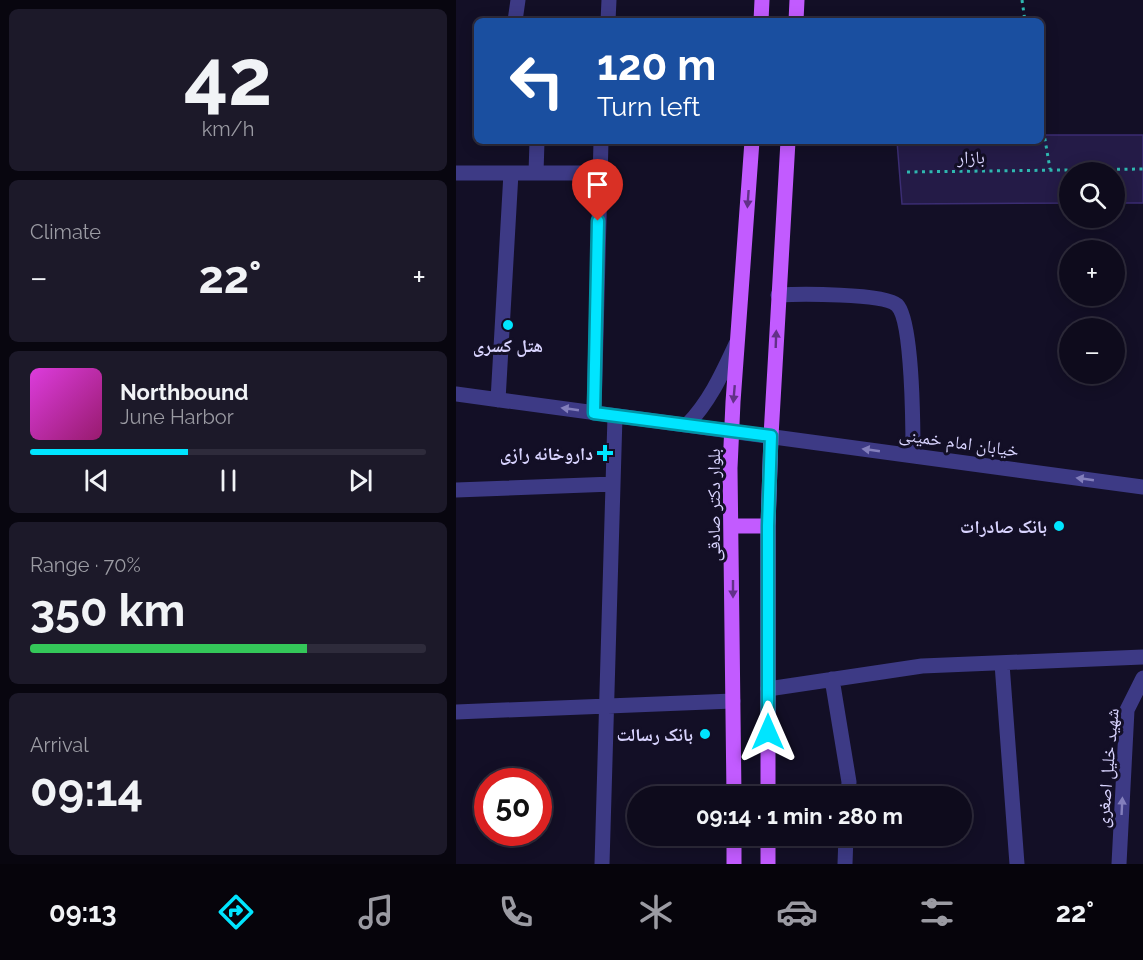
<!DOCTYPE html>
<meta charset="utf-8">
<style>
body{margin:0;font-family:Raleway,"Noto Naskh Arabic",sans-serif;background:#1c1929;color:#f1f3f6;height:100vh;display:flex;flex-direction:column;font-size:22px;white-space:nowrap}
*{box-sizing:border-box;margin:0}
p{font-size:20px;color:#9b9ba3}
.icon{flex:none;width:33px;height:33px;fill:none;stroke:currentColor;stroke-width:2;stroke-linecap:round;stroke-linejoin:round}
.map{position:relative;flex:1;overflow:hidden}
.panel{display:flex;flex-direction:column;gap:9px;padding:9px;background:#08060f;width:456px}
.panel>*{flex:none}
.guide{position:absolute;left:18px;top:18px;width:570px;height:126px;border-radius:9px;box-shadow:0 3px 15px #0003,0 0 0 2px #2e2b3b;background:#1a4fa0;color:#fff;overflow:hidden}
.fabs{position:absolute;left:603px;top:162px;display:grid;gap:12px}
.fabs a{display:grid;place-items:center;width:66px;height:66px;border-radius:50%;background:#0e0b1c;box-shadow:0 3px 15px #0003,0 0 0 2px #2e2b3b;font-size:30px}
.speed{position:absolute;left:18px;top:768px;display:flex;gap:12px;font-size:30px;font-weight:700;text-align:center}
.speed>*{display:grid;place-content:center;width:78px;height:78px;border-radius:50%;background:#0e0b1c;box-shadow:0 3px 15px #0003,0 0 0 2px #2e2b3b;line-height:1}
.speed .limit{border:9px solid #d22;background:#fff;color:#111}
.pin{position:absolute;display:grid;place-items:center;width:51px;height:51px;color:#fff;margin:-62px -26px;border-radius:50% 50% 50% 0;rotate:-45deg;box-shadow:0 0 6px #0007}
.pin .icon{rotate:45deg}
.me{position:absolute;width:66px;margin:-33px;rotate:0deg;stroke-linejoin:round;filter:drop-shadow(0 0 4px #0008)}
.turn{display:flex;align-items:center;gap:21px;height:126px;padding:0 24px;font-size:27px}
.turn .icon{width:78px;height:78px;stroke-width:2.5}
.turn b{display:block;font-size:42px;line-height:51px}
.big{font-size:45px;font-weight:700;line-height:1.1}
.panel .widget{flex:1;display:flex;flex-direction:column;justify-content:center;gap:9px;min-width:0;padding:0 21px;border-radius:9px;background:#1c1929}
.panel .dial{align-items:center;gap:0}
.dial b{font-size:78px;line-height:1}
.song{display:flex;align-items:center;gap:18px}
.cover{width:72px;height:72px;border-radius:9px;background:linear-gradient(135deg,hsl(300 70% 55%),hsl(320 70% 35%))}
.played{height:6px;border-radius:3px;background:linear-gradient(90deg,#00e5ff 40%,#2e2b3b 40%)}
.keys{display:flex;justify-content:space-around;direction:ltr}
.heat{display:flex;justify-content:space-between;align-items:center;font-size:33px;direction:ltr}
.charge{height:9px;border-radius:4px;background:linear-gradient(90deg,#34c759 70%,#2e2b3b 0)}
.trip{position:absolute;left:171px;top:786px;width:345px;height:60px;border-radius:30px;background:#0e0b1c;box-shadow:0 3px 15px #0003,0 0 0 2px #2e2b3b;font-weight:700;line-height:60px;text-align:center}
.dock{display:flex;height:96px;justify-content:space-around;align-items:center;background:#06040b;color:#9b9ba3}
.dock .icon{width:42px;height:42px}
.dock .on{color:#00e5ff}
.dock b{font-size:27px;color:#f1f3f6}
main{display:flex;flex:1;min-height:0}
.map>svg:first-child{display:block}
.building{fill:#241b47;stroke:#3b2d73;stroke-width:1.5}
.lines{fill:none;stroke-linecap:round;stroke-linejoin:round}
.path{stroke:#2fb8b0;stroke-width:3;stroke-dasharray:3 4.5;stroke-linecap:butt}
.minor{stroke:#3d3a85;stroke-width:15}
.major{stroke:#c25bff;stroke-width:15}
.oneway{fill:#623188}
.oneway2{fill:#837fbc}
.route-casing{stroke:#0095a6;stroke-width:15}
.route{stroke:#00e5ff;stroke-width:10}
.poi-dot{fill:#00e5ff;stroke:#130f26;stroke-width:2}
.labels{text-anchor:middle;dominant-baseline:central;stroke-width:6;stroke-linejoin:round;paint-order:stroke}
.street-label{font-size:18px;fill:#d9d4ff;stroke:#130f26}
.poi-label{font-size:18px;font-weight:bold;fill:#d9d4ff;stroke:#130f26;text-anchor:end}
</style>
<main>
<section class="panel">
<div class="widget dial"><b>42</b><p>km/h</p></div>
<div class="widget"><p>Climate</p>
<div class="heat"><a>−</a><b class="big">22°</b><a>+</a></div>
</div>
<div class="widget">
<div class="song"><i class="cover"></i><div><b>Northbound</b><p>June Harbor</p></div></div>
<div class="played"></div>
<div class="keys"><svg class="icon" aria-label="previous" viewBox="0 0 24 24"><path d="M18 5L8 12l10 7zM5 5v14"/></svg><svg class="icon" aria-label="pause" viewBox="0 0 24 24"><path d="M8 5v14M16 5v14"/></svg><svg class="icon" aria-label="next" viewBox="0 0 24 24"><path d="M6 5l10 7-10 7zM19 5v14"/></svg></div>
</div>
<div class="widget"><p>Range · 70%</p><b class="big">350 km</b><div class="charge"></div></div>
<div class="widget"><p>Arrival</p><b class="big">09:14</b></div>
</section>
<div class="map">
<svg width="687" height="864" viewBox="0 0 687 864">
<rect width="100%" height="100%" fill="#130f26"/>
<path class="building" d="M 585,135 L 687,135 L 687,203 L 658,203 L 658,172 L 614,172 L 614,203 L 446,204 L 441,141 L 585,141 Z"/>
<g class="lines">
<path class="path" d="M 566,0 L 569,21
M 585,116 L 594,169
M 451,172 L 687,169"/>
<path class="minor" d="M 59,21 L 62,0
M 152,21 L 153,0
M 0,173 L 144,173
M 80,173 L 81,141
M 322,295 C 342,294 428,293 441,305 C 457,320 457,430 457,456
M 0,394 L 687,487
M 42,400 L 55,173
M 138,413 L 145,141
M 231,425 C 254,401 266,374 280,344
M 0,490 L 157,484
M 546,664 L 561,864
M 376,679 L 393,782 L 392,796
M 312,689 L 466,666 L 687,657
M 0,712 L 277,701
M 146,864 L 159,416
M 389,864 L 390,836
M 663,864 L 671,710 L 687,678"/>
<path class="major" d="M 305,21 L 306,0
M 340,21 L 341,0
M 276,526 L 312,526
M 278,796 L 274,468 L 277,402 L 296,141
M 312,796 L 312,526 L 315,436 L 332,141
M 278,836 L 278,864
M 312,836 L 312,864"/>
</g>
<defs><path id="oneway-solid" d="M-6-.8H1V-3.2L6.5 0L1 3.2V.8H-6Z" transform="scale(1.5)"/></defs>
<g class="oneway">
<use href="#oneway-solid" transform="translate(292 199) rotate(94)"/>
<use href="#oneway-solid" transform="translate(320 339) rotate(-88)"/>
<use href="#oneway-solid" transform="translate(278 394) rotate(95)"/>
<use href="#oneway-solid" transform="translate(277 589) rotate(90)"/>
</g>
<g class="oneway2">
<use href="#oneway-solid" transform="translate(114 409) rotate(-172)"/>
<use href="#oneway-solid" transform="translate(415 450) rotate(-172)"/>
<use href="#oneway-solid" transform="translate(629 479) rotate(-172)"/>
<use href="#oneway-solid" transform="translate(666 806) rotate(-87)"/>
</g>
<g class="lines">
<g class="route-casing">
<path id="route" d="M 142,221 L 138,413 L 315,436 L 312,526 L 312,732"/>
</g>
<use href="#route" class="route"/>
</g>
<g class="poi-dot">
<circle cx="52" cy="325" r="6"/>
<path d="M146 444h6v6h6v6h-6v6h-6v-6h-6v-6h6z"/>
<circle cx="603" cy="526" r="6"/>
<circle cx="249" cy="734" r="6"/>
</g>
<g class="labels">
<g class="street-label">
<text transform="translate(515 157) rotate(-1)">بازار</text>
<text transform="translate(503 442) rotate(8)">خیابان امام خمینی</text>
<text transform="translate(257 505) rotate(-90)">بلوار دکتر صادقی</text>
<text transform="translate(651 768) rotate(-85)">شهید خلیل اصغری</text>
</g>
<g class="poi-label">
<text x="52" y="345" text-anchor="middle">هتل کسری</text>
<text x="137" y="453">داروخانه رازی</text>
<text x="591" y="526">بانک صادرات</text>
<text x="237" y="734">بانک رسالت</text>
</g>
</g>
</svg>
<div class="fabs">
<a><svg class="icon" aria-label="search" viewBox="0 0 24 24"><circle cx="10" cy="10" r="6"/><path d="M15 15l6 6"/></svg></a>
<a>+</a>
<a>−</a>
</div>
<div class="speed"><div class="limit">50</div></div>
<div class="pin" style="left:142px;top:221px;background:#d93025"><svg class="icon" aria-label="arrive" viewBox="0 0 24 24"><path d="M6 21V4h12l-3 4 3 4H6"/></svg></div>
<svg class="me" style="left:312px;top:732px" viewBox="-20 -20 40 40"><path d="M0-17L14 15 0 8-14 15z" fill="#00e5ff" stroke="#fff" stroke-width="4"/></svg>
<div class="trip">09:14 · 1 min · 280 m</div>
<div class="guide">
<div class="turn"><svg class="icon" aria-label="left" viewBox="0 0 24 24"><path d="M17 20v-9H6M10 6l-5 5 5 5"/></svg><div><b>120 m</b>Turn left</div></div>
</div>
</div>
</main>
<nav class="dock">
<b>09:13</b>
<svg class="icon on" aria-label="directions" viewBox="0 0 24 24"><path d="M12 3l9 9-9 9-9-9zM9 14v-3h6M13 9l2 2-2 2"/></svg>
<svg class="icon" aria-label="music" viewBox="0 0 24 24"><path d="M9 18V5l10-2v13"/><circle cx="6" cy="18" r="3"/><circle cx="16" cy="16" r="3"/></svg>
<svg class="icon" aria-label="phone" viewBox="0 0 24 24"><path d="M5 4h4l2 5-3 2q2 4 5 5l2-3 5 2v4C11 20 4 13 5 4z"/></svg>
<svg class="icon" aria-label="climate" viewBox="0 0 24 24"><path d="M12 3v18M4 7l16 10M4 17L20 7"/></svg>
<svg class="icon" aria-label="car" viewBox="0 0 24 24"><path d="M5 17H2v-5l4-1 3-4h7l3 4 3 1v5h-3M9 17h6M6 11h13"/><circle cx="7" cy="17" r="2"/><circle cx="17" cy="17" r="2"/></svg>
<svg class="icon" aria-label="filters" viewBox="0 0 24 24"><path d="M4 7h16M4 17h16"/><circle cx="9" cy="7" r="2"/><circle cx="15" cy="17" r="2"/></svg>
<b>22°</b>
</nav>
